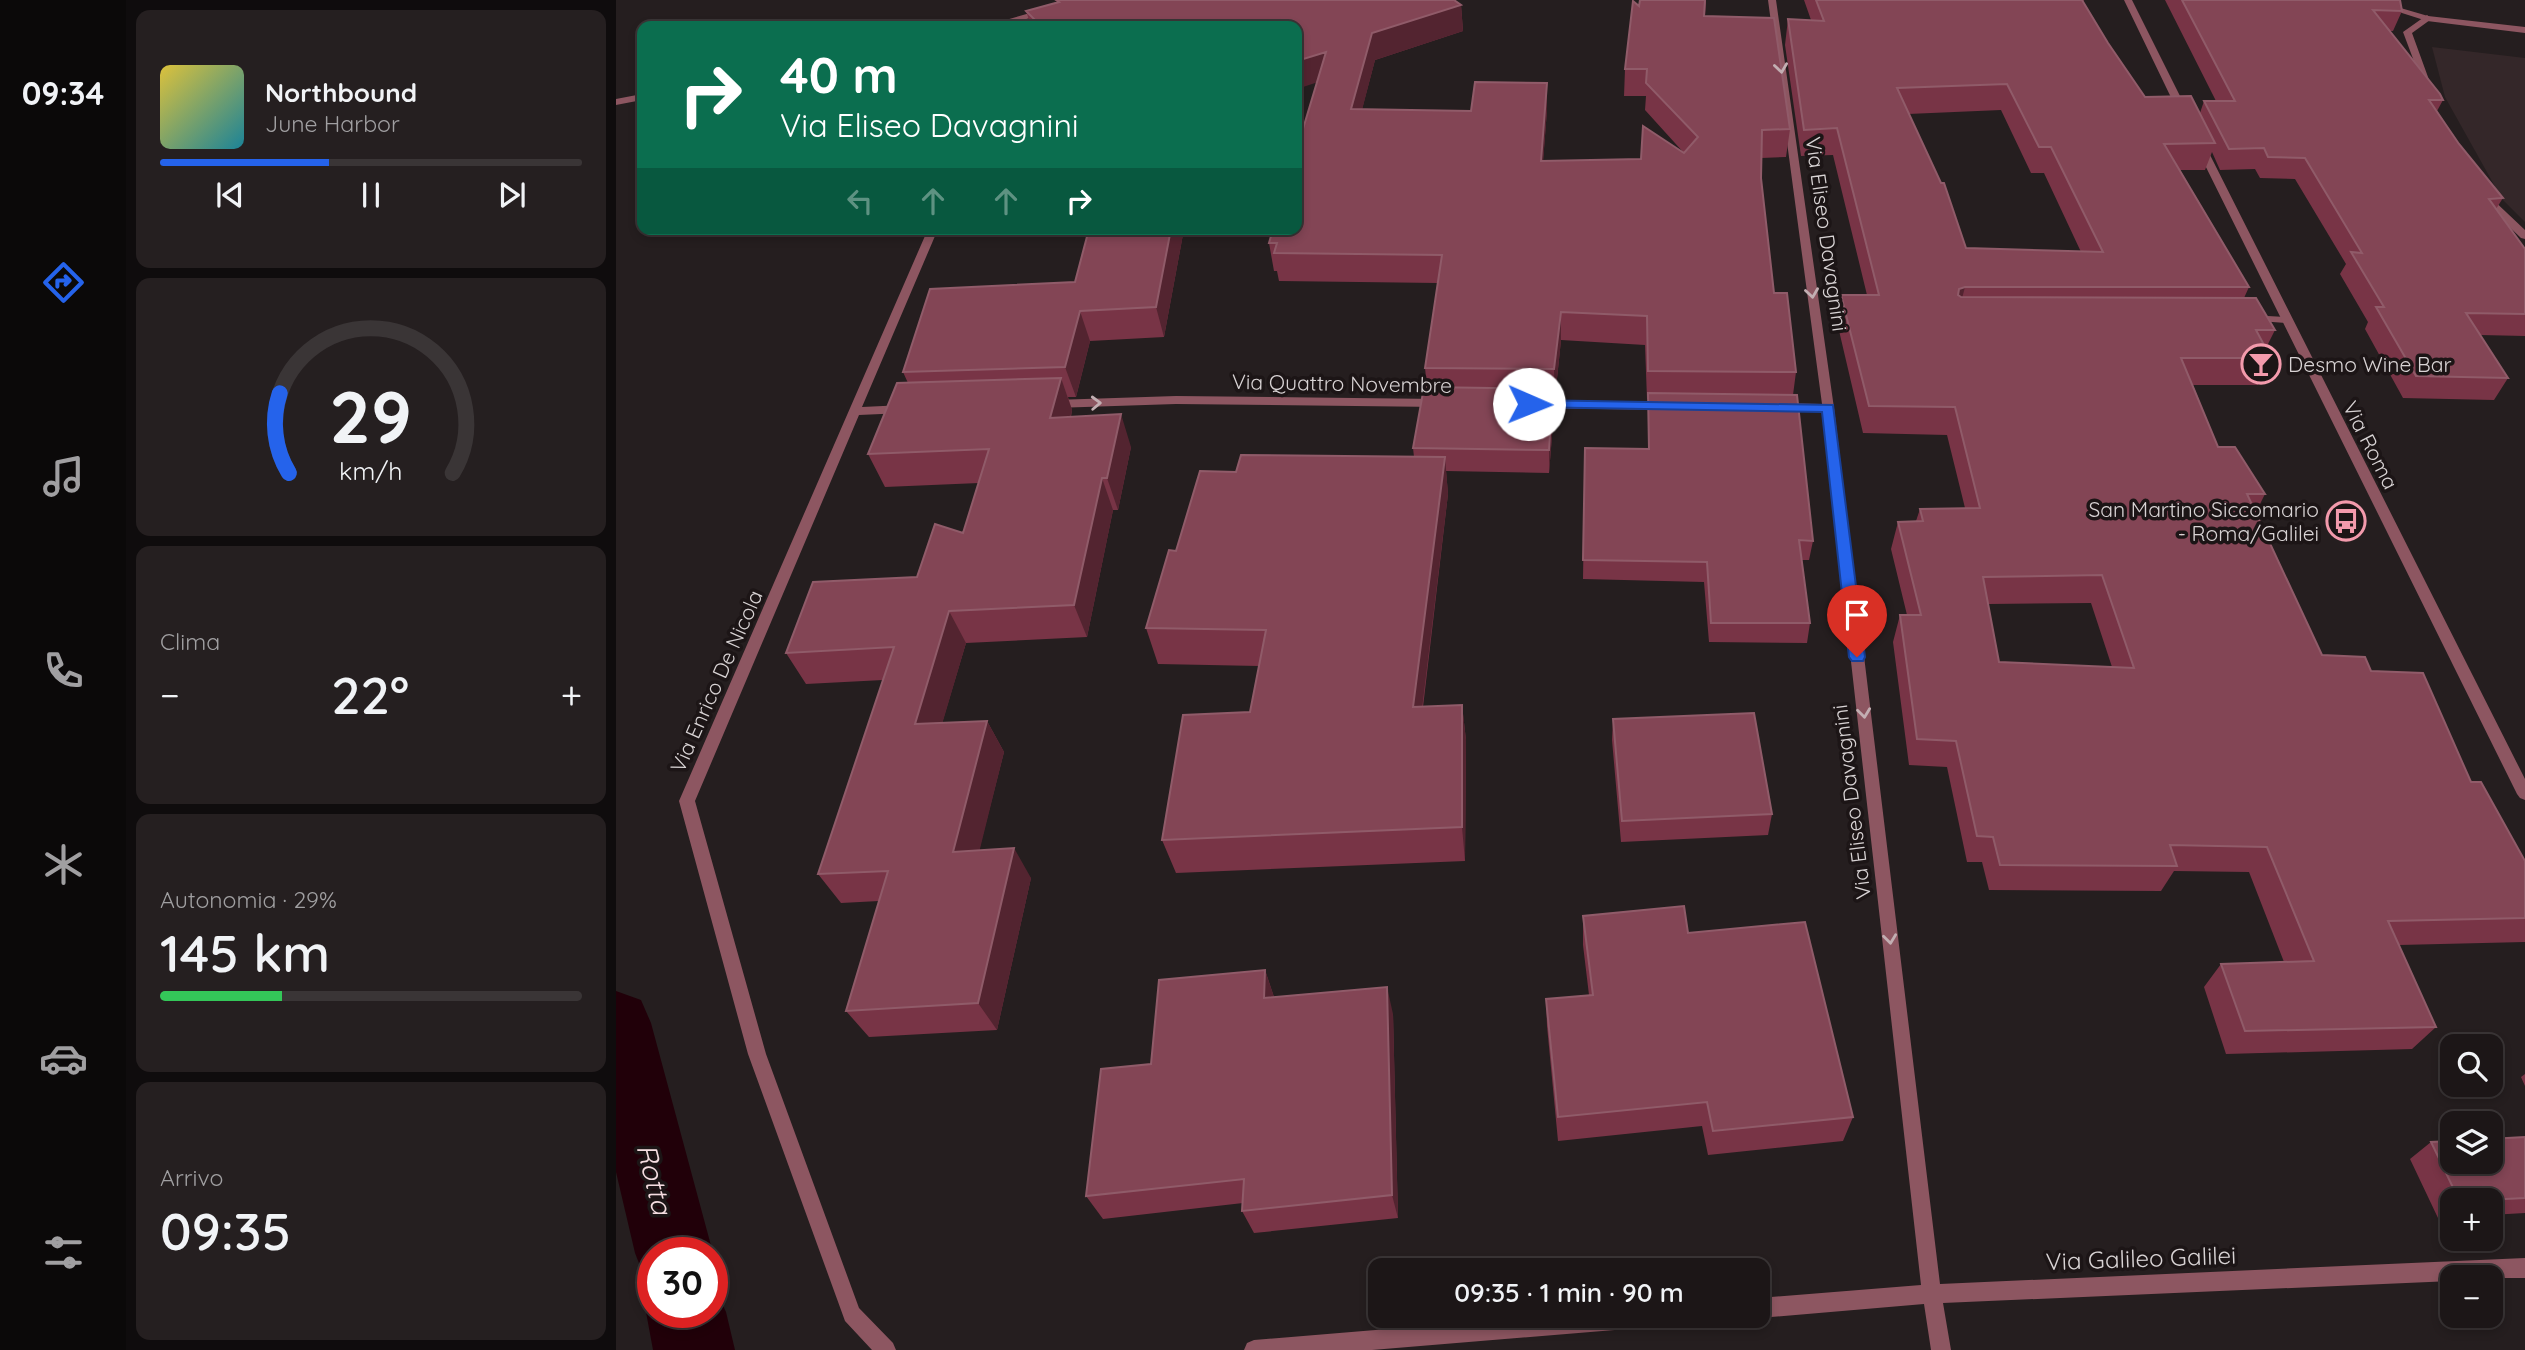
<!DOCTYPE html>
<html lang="it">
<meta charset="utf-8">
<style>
body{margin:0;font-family:Quicksand,sans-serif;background:#251f20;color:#f1f3f6;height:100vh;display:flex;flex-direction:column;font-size:26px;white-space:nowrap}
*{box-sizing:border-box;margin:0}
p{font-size:23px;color:#a09fa1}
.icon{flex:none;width:38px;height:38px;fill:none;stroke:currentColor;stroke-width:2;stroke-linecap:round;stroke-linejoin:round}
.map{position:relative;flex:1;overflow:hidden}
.panel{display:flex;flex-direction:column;gap:10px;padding:10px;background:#0f0c0d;width:490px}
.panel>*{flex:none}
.hud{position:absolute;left:21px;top:21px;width:665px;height:214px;border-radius:14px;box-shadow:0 4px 10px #0003,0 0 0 2px #3a3536;background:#0b6e4f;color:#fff;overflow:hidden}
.controls{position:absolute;left:1824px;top:1034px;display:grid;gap:14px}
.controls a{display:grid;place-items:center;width:63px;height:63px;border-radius:14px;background:#1c1617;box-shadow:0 4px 10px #0003,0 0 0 2px #3a3536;font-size:35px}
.speed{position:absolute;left:21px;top:1237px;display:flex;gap:14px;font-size:35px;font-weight:700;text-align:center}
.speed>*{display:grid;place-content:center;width:91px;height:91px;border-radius:50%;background:#1c1617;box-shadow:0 4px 10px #0003,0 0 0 2px #3a3536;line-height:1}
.speed .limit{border:10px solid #d22;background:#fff;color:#111}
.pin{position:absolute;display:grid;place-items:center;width:60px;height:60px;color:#fff;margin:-72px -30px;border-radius:50% 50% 50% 0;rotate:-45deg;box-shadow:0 0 7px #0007}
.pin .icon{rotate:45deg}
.me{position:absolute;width:77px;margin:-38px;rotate:91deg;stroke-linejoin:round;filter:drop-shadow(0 0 5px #0008)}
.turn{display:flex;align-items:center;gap:24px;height:147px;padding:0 28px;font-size:32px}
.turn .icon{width:91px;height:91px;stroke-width:2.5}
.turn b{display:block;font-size:49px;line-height:60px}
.lanes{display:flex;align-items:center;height:66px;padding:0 28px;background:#0003;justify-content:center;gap:35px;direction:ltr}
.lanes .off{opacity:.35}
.big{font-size:52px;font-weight:600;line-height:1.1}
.panel .tile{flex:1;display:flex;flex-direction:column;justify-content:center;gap:10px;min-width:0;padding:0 24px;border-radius:14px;background:#251f20}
.panel .dial{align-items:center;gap:0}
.dial svg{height:182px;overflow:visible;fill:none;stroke:#3a3536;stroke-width:7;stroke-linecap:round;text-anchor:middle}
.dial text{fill:#f1f3f6;stroke:none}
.song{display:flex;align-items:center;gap:21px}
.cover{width:84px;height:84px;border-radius:10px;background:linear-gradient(135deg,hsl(50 70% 55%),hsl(190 70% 35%))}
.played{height:7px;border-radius:4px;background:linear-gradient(90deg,#2563eb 40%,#3a3536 40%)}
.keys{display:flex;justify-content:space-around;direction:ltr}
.heat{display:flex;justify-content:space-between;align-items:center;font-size:38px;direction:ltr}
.charge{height:10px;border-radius:5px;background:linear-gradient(90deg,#34c759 29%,#3a3536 0)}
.trip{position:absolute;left:752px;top:1258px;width:402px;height:70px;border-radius:14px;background:#1c1617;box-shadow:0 4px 10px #0003,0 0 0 2px #3a3536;font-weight:600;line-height:70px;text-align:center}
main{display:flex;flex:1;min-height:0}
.menu{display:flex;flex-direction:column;width:126px;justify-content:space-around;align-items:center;background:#0b0909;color:#a09fa1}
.menu .icon{width:49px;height:49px}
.menu .selected{color:#2563eb}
.menu b{font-size:32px;color:#f1f3f6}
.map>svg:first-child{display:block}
.built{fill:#342729}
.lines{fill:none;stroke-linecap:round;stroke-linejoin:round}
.canal{fill:#210009;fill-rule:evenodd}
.service{fill:#8d5661;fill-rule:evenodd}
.minor{fill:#8d5661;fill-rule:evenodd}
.tertiary{fill:#8d5661;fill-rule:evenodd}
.wall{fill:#783446;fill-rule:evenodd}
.shaded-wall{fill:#532430}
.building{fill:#834555;stroke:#905b69;stroke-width:2;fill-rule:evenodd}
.oneway{stroke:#c2aeb2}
.route{fill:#2563eb;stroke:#184099;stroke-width:2}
.labels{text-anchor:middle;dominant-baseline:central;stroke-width:7;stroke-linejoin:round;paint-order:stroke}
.street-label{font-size:21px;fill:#d8d3d4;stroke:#1c1516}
.poi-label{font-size:21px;fill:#d8d3d4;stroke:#1c1516;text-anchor:start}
.near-street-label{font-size:24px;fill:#d8d3d4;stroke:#1c1516}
.near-water-label{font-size:28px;font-style:italic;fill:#f5dde1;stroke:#1c1516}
</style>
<main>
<nav class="menu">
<b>09:34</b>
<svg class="icon selected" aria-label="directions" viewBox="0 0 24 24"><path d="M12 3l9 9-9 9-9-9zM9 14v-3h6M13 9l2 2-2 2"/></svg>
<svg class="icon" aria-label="music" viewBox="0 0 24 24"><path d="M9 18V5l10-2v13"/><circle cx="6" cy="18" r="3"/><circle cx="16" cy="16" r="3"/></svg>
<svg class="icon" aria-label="phone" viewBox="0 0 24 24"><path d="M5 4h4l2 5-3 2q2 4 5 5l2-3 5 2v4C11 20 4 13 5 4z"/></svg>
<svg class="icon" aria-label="climate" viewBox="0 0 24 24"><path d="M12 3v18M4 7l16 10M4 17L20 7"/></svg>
<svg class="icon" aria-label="car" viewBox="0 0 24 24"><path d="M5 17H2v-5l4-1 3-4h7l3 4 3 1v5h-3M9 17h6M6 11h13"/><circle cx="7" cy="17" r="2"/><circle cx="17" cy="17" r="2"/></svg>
<svg class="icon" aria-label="filters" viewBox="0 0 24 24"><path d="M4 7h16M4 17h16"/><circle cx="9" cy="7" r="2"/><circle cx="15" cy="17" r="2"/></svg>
</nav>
<section class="panel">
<div class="tile">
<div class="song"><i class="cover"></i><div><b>Northbound</b><p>June Harbor</p></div></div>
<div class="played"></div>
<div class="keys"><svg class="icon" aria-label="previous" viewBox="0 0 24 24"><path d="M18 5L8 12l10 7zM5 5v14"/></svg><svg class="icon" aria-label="pause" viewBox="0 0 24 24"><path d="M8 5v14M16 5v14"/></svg><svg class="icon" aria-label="next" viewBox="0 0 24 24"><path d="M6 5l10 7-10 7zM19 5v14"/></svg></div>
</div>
<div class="tile dial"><svg viewBox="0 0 100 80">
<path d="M14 69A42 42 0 1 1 86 69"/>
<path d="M14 69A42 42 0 0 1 10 34" stroke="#2563eb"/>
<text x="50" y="56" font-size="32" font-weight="700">29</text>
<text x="50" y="72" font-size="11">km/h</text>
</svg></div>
<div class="tile"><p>Clima</p>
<div class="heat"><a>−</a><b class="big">22°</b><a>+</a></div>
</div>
<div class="tile"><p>Autonomia · 29%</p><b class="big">145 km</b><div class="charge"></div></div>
<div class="tile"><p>Arrivo</p><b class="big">09:35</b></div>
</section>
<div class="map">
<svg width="1909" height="1350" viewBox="0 0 1909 1350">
<rect width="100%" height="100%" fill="#251e1f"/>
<path class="built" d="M 1816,47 L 1909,58 L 1909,222 L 1886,199 L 1829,97 Z"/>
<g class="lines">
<path class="canal" d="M 0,991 L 25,1000 L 35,1023 L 97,1253 L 37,1253 L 37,1283 L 30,1281 L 19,1253 L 0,1172 Z
M 96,1283 L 110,1312 L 119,1350 L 37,1350 L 30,1312 L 37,1296 L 37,1312 L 96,1312 Z"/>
<path class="service" d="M 1811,15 L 1815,18 L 1814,20 L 1796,33 L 1816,88 L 1812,91 L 1808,88 L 1787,32 Z
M 1864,195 L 1872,195 L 1909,230 L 1909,239 L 1905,238 L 1864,199 Z"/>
<path class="minor" d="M 1152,0 L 1160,0 L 1218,408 L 1324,1284 L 1909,1258 L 1909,1278 L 1836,1278 L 1836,1281 L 1327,1303 L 1335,1350 L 1315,1350 L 1308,1304 L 1143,1318 L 1139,1316 L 1143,1316 L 1143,1298 L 1305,1285 L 1207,412 L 1165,411 L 1159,407 L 1165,403 L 1206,404 Z
M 1764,2 L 1812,16 L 1909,27 L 1909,33 L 1811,21 L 1764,6 Z
M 428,9 L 432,12 L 431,14 L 382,26 L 369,26 Z
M 26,94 L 26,100 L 0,105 L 0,99 Z
M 312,229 L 322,229 L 246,407 L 288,405 L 294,409 L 288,413 L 243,415 L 79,801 L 150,1054 L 243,1308 L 277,1343 L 280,1350 L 256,1350 L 229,1321 L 132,1054 L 63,801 Z
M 1633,315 L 1670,317 L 1675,320 L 1670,323 L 1629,320 L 1629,316 Z
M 560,396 L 823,399 L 829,403 L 823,407 L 560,404 L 438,408 L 432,404 L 438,400 Z
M 920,401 L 1051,402 L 1057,406 L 1051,410 L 916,408 L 914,405 Z
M 929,1316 L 1057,1316 L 1054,1323 L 1047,1326 L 756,1350 L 628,1350 L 631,1343 L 638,1340 Z"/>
<path class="tertiary" d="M 1508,0 L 1516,0 L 1573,114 L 1571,116 L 1563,114 Z
M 1585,144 L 1590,147 L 1909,779 L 1909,800 L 1904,798 L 1901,794 L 1580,147 Z"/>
</g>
<path class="wall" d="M 440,0 L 845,5 L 847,31 L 759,60 L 746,109 L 855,111 L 931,110 L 927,161 L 1025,159 L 1068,153 L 1029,110 L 1030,96 L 1008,96 L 1009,69 L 1024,0 L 1090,0 L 1089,16 L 1174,129 L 1170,157 L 1145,158 L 1145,178 L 1158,293 L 1180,372 L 1177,395 L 1197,541 L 1193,560 L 1186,560 L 1194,623 L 1191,643 L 1093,642 L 1088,582 L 967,579 L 969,448 L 1032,449 L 1032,399 L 1031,399 L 1029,345 L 945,340 L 939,398 L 938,398 L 938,411 L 933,473 L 830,471 L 832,494 L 807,707 L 846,705 L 850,740 L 849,861 L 560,873 L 546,840 L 634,712 L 643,666 L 542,664 L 530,628 L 560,551 L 620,472 L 798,457 L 797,448 L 811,387 L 809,368 L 822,283 L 663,281 L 661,271 L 658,271 L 653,243 L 701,83 L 681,26 L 415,26 L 410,11 L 441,3 Z
M 1188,0 L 1468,0 L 1467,2 L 1492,43 L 1529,97 L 1584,113 L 1588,101 L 1600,101 L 1549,0 L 1784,0 L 1786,11 L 1777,31 L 1774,31 L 1827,100 L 1821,111 L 1843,144 L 1887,198 L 1880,209 L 1909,249 L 1909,336 L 1864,335 L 1892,378 L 1878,400 L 1787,398 L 1749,329 L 1752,322 L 1724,274 L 1730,264 L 1679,179 L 1644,178 L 1639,169 L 1604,170 L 1596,152 L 1589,170 L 1564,170 L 1633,287 L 1628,298 L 1659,330 L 1650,348 L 1655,358 L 1642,385 L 1577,385 L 1602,447 L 1649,494 L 1640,512 L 1706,655 L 1755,671 L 1855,782 L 1909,861 L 1909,942 L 1783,945 L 1820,1027 L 1796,1049 L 1610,1054 L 1588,987 L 1605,964 L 1668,962 L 1633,872 L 1558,871 L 1545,891 L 1373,890 L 1366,862 L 1351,862 L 1331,767 L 1293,765 L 1277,642 L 1284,615 L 1291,615 L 1275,549 L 1282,522 L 1300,521 L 1304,509 L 1349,508 L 1331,435 L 1247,433 L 1221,322 L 1225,295 L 1251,295 L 1217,155 L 1185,156 L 1169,45 L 1172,19 L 1195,20 ZM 1385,110 L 1415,173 L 1428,173 L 1465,252 L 1350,248 L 1292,114 ZM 1475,603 L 1496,667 L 1383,662 L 1372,604 Z
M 473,229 L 568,229 L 548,337 L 474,341 L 460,397 L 452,397 L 456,410 L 455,417 L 515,447 L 502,510 L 497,510 L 471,637 L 350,643 L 326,723 L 371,721 L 388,752 L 363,850 L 415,878 L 381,1030 L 253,1037 L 230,1011 L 263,901 L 225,903 L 202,874 L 267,680 L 190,684 L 170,653 L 301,577 L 347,533 L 363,483 L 269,487 L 252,454 L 292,383 L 287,372 L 459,282 Z
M 997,719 L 1156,814 L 1152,835 L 1005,842 L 996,740 Z
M 967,916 L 1072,933 L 1237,1117 L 1227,1141 L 1092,1155 L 1086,1126 L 942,1141 L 931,1026 L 930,999 L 973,995 L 967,945 Z
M 649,970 L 658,997 L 777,1014 L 782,1218 L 638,1233 L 626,1211 L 627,1203 L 487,1219 L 470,1196 L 535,1064 Z
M 1909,1074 L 1909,1086 L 1905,1077 Z
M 1909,1137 L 1909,1213 L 1874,1215 L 1874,1200 L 1836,1200 L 1836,1217 L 1822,1218 L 1794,1159 L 1815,1142 Z"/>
<path class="shaded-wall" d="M 845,5 L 847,31 L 759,60 L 739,137 L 735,109 L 756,33 Z
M 710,52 L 714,78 L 681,89 L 681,61 Z
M 931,83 L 931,110 L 925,189 L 925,161 Z
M 555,229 L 568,229 L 548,337 L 540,307 Z
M 1349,287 L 1342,314 L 1343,289 Z
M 464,311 L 474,341 L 460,397 L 449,367 Z
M 945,312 L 945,340 L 939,398 L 938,369 Z
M 445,378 L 456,410 L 446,450 L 434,418 Z
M 937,389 L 938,411 L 933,473 L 933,450 Z
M 505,414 L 515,447 L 502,510 L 491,478 Z
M 829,457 L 832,494 L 802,742 L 797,707 Z
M 486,478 L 497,510 L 471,637 L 458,605 Z
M 333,611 L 350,643 L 317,755 L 299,724 Z
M 846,705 L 850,740 L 849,861 L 846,827 Z
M 371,721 L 388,752 L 356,881 L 337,852 Z
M 398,848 L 415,878 L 381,1030 L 362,1003 Z
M 649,970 L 658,997 L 648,998 Z
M 771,987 L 777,1014 L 782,1218 L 776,1195 Z"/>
<path class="building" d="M 440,0 L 838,0 L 845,5 L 756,33 L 735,109 L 855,111 L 859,82 L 931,83 L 925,161 L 1025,159 L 1027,126 L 1068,153 L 1082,137 L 1030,83 L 1031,69 L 1009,69 L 1017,1 L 1023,6 L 1024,0 L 1089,0 L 1088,16 L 1158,18 L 1174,129 L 1146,130 L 1145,178 L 1158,293 L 1171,293 L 1180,372 L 1032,371 L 1031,316 L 945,312 L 938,369 L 809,368 L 826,255 L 658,253 L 661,243 L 653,243 L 657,229 L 681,229 L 681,149 L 710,52 L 681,61 L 681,26 L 425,26 L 410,11 L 443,2 Z
M 1200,0 L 1466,0 L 1492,43 L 1529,97 L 1575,96 L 1599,143 L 1548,144 L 1633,287 L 1349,287 L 1343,289 L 1342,295 L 1345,297 L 1640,298 L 1659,330 L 1640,330 L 1655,358 L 1565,358 L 1602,447 L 1619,447 L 1649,494 L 1631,494 L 1706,655 L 1749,657 L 1755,671 L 1807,673 L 1855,782 L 1865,782 L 1909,861 L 1909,918 L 1772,921 L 1820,1027 L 1629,1031 L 1605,964 L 1698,961 L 1651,847 L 1554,845 L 1561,866 L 1384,865 L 1377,837 L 1361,836 L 1340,741 L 1301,739 L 1284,615 L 1305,615 L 1282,522 L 1307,521 L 1304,509 L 1364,508 L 1339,407 L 1253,406 L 1225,295 L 1263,295 L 1221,128 L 1188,130 L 1172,19 L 1208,21 ZM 1391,84 L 1423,147 L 1435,147 L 1487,252 L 1350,248 L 1328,183 L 1325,183 L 1281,88 ZM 1486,575 L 1518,668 L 1383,662 L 1367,577 Z
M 1566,0 L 1784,0 L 1786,11 L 1757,10 L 1824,94 L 1827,100 L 1813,100 L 1843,144 L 1887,198 L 1873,199 L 1909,249 L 1909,314 L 1850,313 L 1892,378 L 1800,376 L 1760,307 L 1768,307 L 1735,252 L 1746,253 L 1689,158 L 1652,157 L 1648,148 L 1613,149 L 1588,101 L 1619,101 Z
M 473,229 L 555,229 L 540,307 L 464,311 L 449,367 L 287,372 L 314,289 L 459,282 Z
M 445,378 L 434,418 L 505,414 L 491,478 L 486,478 L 458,605 L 333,611 L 299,724 L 371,721 L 337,852 L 398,848 L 362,1003 L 230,1011 L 272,871 L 202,874 L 278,647 L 170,653 L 197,582 L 301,577 L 319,524 L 347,533 L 373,449 L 252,454 L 281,383 Z
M 808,387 L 937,389 L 933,450 L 797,448 Z
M 1032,393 L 1181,395 L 1197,541 L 1183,540 L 1194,623 L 1095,623 L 1091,562 L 967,560 L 969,448 L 1033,449 Z
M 625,455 L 829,457 L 797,707 L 846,705 L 846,827 L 546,840 L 567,715 L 634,712 L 650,630 L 530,628 L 553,550 L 560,551 L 584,471 L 620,472 Z
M 1138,713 L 1156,814 L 1006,821 L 997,719 Z
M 1068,906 L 1072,933 L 1189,922 L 1237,1117 L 1097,1131 L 1091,1102 L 942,1117 L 930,999 L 977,995 L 967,916 Z
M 649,970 L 648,998 L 771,987 L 776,1195 L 626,1211 L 628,1179 L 470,1196 L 485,1069 L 535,1064 L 543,980 Z
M 1909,1137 L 1909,1198 L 1870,1200 L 1843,1200 L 1815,1142 L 1836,1141 L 1836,1162 L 1874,1162 L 1874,1139 Z"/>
<defs><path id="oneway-chevron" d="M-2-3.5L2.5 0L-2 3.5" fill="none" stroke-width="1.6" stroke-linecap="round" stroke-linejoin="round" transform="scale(1.75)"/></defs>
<g class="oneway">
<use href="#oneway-chevron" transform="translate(1165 68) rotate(82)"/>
<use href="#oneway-chevron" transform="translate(1196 293) rotate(82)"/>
<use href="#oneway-chevron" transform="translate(480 403) rotate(-2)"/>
<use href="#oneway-chevron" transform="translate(1248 713) rotate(83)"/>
<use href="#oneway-chevron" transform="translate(1274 939) rotate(83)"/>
</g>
<path class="route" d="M 913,400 L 1217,405 L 1249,657 L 1247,661 L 1236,661 L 1233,657 L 1206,412 L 909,407 L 907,404 Z"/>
<defs>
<g id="bar-ring" transform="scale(2.0125)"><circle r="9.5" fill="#1c1516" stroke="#f39aac" stroke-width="1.5"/><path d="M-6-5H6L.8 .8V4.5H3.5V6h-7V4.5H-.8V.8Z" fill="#f39aac"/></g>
<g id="bus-ring" transform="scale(2.0125)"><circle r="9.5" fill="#1c1516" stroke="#f39aac" stroke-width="1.5"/><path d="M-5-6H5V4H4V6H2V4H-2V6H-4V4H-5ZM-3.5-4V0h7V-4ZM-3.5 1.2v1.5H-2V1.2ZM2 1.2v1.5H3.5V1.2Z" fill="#f39aac"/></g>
</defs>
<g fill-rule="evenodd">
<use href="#bar-ring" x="1645" y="364"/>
<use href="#bus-ring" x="1730" y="521"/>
</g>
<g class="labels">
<g class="street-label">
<text transform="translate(1211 234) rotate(82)">Via Eliseo Davagnini</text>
<text transform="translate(726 383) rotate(1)">Via Quattro Novembre</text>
<text transform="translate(1755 445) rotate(63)">Via Roma</text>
<text transform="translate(100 681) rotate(-66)">Via Enrico De Nicola</text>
<text transform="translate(1235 802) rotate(-97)">Via Eliseo Davagnini</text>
</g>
<g class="poi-label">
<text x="1672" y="364">Desmo Wine Bar</text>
<text x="1703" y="509" text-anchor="end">San Martino Siccomario<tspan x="1703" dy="24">- Roma/Galilei</tspan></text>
</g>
<g class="near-street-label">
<text transform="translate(1525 1258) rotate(-2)">Via Galileo Galilei</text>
</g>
<g class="near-water-label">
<text transform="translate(39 1179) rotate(76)">Rotta</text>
</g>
</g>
</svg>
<div class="controls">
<a><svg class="icon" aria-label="search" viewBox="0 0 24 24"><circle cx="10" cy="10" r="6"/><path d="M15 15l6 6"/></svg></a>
<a><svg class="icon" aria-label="layers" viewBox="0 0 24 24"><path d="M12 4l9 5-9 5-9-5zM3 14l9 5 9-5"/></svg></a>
<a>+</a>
<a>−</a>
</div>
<div class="speed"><div class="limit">30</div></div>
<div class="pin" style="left:1241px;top:657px;background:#d93025"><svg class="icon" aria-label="arrive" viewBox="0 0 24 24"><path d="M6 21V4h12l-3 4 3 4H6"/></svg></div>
<svg class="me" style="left:913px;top:404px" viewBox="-20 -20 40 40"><circle r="19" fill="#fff"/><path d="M0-13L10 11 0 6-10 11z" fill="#2563eb"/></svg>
<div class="trip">09:35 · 1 min · 90 m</div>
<div class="hud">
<div class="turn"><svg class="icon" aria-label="right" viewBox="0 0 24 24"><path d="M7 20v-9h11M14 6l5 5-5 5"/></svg><div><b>40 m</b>Via Eliseo Davagnini</div></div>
<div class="lanes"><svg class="icon off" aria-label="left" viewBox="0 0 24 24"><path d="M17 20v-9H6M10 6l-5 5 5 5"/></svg><svg class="icon off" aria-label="ahead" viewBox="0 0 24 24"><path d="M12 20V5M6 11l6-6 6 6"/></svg><svg class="icon off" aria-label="ahead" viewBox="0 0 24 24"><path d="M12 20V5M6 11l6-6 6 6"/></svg><svg class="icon" aria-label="right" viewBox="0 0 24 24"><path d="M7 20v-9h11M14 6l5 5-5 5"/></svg></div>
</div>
</div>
</main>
